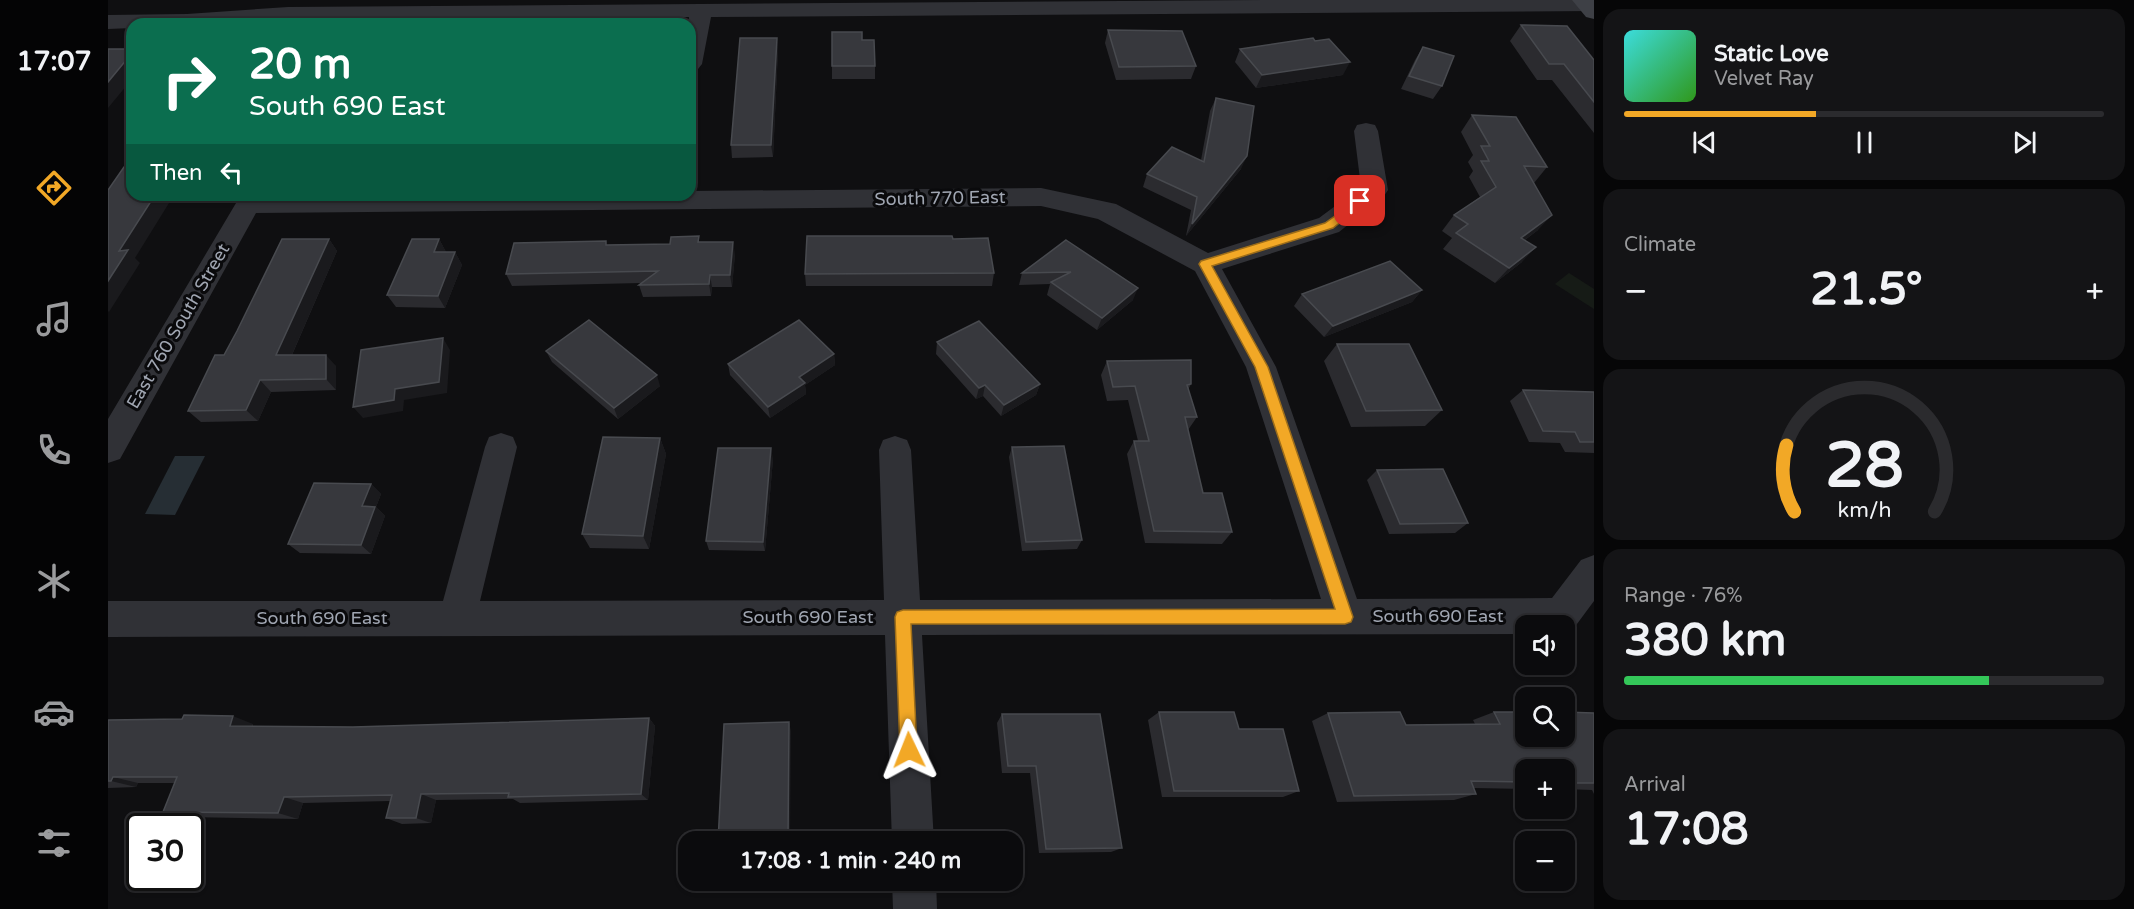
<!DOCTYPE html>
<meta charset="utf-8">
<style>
body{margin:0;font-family:"Varela Round",sans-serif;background:#141416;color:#f1f3f6;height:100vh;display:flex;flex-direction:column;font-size:22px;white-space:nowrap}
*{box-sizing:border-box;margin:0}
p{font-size:20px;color:#9a9b9d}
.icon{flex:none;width:33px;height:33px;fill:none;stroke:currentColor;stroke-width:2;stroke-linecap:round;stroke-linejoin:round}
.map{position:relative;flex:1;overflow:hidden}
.drawer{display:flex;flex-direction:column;gap:9px;padding:9px;background:#060607;width:540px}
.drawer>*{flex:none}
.guide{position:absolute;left:18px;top:18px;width:570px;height:183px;border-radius:18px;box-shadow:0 2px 4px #0004,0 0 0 2px #2b2b2e;background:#0b6e4f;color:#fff;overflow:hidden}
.fabs{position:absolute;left:1407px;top:615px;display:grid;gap:12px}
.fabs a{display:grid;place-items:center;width:60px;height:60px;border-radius:12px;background:#0b0b0d;box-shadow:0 2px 4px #0004,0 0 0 2px #2b2b2e;font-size:30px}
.speed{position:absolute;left:18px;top:813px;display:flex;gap:12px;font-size:30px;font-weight:700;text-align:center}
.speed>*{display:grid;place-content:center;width:78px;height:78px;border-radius:50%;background:#0b0b0d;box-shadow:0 2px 4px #0004,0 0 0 2px #2b2b2e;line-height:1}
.speed .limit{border:3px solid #111;border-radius:9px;background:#fff;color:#111}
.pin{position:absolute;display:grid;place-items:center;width:51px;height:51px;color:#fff;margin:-26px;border-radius:12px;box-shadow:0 3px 9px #0006}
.me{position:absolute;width:66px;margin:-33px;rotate:358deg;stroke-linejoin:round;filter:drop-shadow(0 0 4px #0008)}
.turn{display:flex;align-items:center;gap:21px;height:126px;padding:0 24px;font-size:27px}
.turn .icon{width:78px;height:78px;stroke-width:2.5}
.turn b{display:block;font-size:42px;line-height:51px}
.then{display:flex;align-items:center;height:57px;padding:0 24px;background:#0003;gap:12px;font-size:22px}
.big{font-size:45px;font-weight:700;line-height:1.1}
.drawer .card{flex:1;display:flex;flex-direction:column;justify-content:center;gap:9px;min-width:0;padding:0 21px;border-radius:18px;background:#141416}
.drawer .dial{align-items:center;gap:0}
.dial svg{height:156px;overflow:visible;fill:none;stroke:#2b2b2e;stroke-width:7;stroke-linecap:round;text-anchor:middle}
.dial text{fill:#f1f3f6;stroke:none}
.song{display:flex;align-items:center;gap:18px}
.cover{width:72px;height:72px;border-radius:9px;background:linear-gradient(135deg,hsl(180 70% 55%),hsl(110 70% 35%))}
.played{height:6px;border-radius:3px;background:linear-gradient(90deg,#f2a826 40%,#2b2b2e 40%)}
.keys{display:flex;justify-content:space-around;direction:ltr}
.heat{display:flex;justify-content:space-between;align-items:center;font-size:33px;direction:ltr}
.charge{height:9px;border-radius:4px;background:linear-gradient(90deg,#34c759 76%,#2b2b2e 0)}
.trip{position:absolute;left:570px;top:831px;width:345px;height:60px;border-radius:18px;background:#0b0b0d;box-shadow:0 2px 4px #0004,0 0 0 2px #2b2b2e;font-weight:700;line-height:60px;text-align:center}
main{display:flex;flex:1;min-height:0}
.tab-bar{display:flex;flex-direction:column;width:108px;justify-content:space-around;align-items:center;background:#040405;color:#9a9b9d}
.tab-bar .icon{width:42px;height:42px}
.tab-bar .current{color:#f2a826}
.tab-bar b{font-size:27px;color:#f1f3f6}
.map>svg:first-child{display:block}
.green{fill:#161b16}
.water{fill:#262e34}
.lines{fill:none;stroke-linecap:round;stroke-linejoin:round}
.street{fill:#303136;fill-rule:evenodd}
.secondary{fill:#3e4046;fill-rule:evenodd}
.wall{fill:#2b2b2f}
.shaded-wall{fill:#1a1a1d}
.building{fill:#37383d;stroke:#484a4f;stroke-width:1.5}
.route{fill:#f2a826;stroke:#9d6d19;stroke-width:1.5}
.labels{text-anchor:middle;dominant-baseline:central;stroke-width:6;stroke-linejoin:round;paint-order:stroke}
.street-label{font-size:18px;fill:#a0a6b2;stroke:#0a0a0c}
</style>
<main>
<nav class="tab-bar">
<b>17:07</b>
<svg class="icon current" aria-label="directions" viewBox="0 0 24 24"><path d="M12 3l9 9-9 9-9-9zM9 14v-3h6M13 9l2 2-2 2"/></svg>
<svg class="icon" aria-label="music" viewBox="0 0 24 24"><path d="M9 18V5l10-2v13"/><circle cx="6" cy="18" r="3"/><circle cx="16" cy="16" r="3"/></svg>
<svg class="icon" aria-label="phone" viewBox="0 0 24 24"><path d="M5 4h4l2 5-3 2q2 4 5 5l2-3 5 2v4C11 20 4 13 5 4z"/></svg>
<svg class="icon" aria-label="climate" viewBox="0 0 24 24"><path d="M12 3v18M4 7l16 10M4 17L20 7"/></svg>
<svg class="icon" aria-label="car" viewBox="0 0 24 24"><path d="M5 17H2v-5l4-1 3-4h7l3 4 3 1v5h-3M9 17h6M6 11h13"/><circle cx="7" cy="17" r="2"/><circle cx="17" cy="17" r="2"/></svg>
<svg class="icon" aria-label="filters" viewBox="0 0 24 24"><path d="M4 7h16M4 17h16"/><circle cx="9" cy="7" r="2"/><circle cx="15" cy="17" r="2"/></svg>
</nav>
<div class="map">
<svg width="1486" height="909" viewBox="0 0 1486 909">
<rect width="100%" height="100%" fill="#0f0f11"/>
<path class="green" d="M 1461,273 L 1486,289 L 1486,309 L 1447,284 Z"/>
<path class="water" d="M 67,456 L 97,456 L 67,515 L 37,514 Z"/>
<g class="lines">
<path class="street" d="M 1156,0 L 1486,0 L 1486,11 L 603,17 L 594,64 L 590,69 L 582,71 L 581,17 L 180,21 L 131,24 L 24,24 L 24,28 L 0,29 L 0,15 L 79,14 L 180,7 Z
M 1258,123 L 1267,125 L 1270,131 L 1280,190 L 1276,196 L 1231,232 L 1114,269 L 1168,367 L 1249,599 L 1444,598 L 1473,560 L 1486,555 L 1486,601 L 1466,628 L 1456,632 L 1456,626 L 1418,626 L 1418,634 L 814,635 L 826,842 L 784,842 L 777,635 L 0,637 L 0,601 L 335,601 L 377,447 L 381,437 L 393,433 L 405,437 L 409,447 L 372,601 L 776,600 L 771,450 L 775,440 L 787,436 L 799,440 L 803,450 L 812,600 L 1213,599 L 1138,367 L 1087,271 L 990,219 L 933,206 L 148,213 L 12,459 L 0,463 L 0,419 L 131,198 L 139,195 L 582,195 L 582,191 L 933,188 L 1008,204 L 1100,253 L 1211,218 L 1253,187 L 1246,131 L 1249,125 Z
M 784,880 L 828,880 L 829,909 L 785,909 Z"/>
<path class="secondary" d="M 1464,0 L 1486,0 L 1486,19 L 1478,17 Z"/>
</g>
<path class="wall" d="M 1413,25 L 1486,60 L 1486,133 L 1444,80 L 1429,80 L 1402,41 Z
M 1000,30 L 1088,66 L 1083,79 L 1008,80 L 997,43 Z
M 754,40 L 767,66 L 767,79 L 724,79 L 724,66 Z
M 1315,47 L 1334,86 L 1325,99 L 1293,89 L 1307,60 Z
M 1132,49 L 1235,75 L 1148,88 L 1127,62 Z
M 670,50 L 665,157 L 624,158 L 623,145 Z
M 1108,98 L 1133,169 L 1078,236 L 1083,210 L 1035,187 L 1039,174 L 1093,160 L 1102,111 Z
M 1364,115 L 1439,167 L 1426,183 L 1430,230 L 1417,240 L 1414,262 L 1387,283 L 1335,249 L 1344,238 L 1334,231 L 1346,215 L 1372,197 L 1361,177 L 1365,171 L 1360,162 L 1365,155 L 1353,132 Z
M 221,239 L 229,251 L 184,355 L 228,366 L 228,390 L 163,392 L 150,421 L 93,422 L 80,411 L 116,355 Z
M 331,239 L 338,252 L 347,252 L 354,265 L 337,308 L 288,307 L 279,295 Z
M 845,239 L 886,273 L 884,286 L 698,286 L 697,274 Z
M 958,240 L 1025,300 L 989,330 L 939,295 L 942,284 L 911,285 L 914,273 Z
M 593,242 L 627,254 L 624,287 L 604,287 L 603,296 L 535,297 L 531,285 L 533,283 L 404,286 L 398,274 L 499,245 L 562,244 Z
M 1314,290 L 1304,302 L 1216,337 L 1186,306 L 1194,294 Z
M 829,342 L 932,384 L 928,395 L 893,416 L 875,396 L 868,399 L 828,354 Z
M 1229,344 L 1334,410 L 1317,426 L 1243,427 L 1216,361 Z
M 438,351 L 552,386 L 510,419 L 444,362 Z
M 726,354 L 727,365 L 697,385 L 698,394 L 662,418 L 622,375 L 620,364 Z
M 999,361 L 1083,384 L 1080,390 L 1089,417 L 1080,430 L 1095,493 L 1124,532 L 1114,544 L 1037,543 L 1019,454 L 1026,441 L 1030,441 L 1020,400 L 999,401 L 993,375 Z
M 1415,390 L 1486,392 L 1486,453 L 1457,452 L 1452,443 L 1421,442 L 1402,401 Z
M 552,438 L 558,454 L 541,549 L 482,548 L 474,534 Z
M 904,447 L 974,540 L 969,549 L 914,551 L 901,457 Z
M 665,459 L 657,551 L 601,550 L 598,541 Z
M 1269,470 L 1360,523 L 1347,533 L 1281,534 L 1259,480 Z
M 263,484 L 273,494 L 268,507 L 277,516 L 263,554 L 192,553 L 180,544 Z
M 1051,712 L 1131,729 L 1191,791 L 1175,797 L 1054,797 L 1040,720 Z
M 1386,712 L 1486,713 L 1486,794 L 1484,790 L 1456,789 L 1456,770 L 1418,770 L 1418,789 L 1366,788 L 1368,794 L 1346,800 L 1229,802 L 1204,721 L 1220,713 L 1298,725 L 1367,724 L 1365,720 Z
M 894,714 L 1014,848 L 1003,852 L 931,853 L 922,773 L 894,773 L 889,723 Z
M 541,718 L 547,726 L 540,800 L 412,803 L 405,799 L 328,800 L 323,823 L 294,824 L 278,818 L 282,801 L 195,803 L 190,819 L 78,817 L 55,812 L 67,783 L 30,783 L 28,787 L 0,788 L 0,720 L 74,719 L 145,724 L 145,726 L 245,727 Z"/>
<path class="shaded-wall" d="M 669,38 L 670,50 L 665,157 L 663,145 Z
M 24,53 L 24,79 L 0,108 L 0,82 Z
M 1242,62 L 1235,75 L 1148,88 L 1154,75 Z
M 1139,156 L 1133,169 L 1078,236 L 1084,224 Z
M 47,195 L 66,195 L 27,258 L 32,263 L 1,312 L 0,311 L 0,281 L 11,251 Z
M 1444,215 L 1430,230 L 1399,253 L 1413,238 Z
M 221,239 L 229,251 L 179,366 L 168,355 Z
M 331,239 L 338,252 L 326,252 Z
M 625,242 L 627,254 L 624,287 L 622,275 Z
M 1428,247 L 1414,262 L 1387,283 L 1401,268 Z
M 347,252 L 354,265 L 337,308 L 330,296 Z
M 602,275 L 604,287 L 603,296 L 601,284 Z
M 1030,288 L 1025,300 L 989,330 L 994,318 Z
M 1314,290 L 1304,302 L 1216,337 L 1225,326 Z
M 335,338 L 342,350 L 339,393 L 296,400 L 295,411 L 255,418 L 245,407 L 287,389 Z
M 726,354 L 727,365 L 697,385 L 698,394 L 662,418 L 660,407 L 691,377 Z
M 218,355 L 228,366 L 228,390 L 218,379 Z
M 549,375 L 552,386 L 510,419 L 506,408 Z
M 152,380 L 163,392 L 150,421 L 138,410 Z
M 932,384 L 928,395 L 893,416 L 896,405 Z
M 877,385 L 875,396 L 868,399 L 871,388 Z
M 552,438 L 558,454 L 541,549 L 535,536 Z
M 663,448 L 665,459 L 657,551 L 655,542 Z
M 263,484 L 273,494 L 268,507 L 277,516 L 263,554 L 253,545 L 254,506 Z
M 125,716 L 145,724 L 142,733 L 122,726 Z
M 541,718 L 547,726 L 540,800 L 533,794 Z
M 681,722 L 683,731 L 682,842 L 680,842 Z
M 5,777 L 30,783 L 28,787 L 3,781 Z
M 313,794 L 328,800 L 323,823 L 308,818 Z
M 176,797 L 195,803 L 190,819 L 170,813 Z"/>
<path class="building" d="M 1413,25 L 1459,26 L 1486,60 L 1486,102 L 1456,64 L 1441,64 Z
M 1000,30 L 1074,31 L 1088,66 L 1011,67 Z
M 724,32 L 754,32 L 754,40 L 766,40 L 767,66 L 724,66 Z
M 632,38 L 669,38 L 663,145 L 623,145 Z
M 1205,38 L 1207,41 L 1221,39 L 1242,62 L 1154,75 L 1132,49 Z
M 1315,47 L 1346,56 L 1334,86 L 1301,76 Z
M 0,49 L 24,49 L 24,53 L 0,82 Z
M 1108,98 L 1146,106 L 1139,156 L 1084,224 L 1089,197 L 1039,174 L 1064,147 L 1096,162 Z
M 1364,115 L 1408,117 L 1439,167 L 1416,166 L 1444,215 L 1413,238 L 1428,247 L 1401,268 L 1348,233 L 1360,224 L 1346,215 L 1388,187 L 1373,161 L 1381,161 L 1373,146 L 1382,146 Z
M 16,167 L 24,167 L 24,195 L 47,195 L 11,251 L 20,250 L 0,281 L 0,190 Z
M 591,236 L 590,242 L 625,242 L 622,275 L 602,275 L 601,284 L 531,285 L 550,271 L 398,274 L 406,243 L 498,241 L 498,245 L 562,244 L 563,237 Z
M 699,236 L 844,236 L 845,239 L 880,238 L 886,273 L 697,274 Z
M 174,239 L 221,239 L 168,355 L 218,355 L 218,379 L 152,380 L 138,410 L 80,411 L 107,355 L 116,355 L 129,331 Z
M 304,239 L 331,239 L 326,252 L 347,252 L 330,296 L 279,295 Z
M 958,240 L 1030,288 L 994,318 L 943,282 L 963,272 L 914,273 Z
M 1282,261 L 1314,290 L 1225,326 L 1194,294 Z
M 481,320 L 549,375 L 506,408 L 438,351 Z
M 691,320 L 726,354 L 691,377 L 697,383 L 660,407 L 620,364 Z
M 871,321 L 932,384 L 896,405 L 877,385 L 871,388 L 829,342 Z
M 335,338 L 331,382 L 287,389 L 286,400 L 245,407 L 253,350 Z
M 1229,344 L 1301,344 L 1334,410 L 1258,411 Z
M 1083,360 L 1083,384 L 1079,385 L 1089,417 L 1077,417 L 1095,493 L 1114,493 L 1124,532 L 1046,531 L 1026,441 L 1041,441 L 1027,386 L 1005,387 L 999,361 Z
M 1415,390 L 1486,392 L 1486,442 L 1472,442 L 1467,432 L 1435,431 Z
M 495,437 L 552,438 L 535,536 L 474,534 Z
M 956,446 L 974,540 L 918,542 L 904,447 Z
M 610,448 L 663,448 L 655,542 L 598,541 Z
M 1335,469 L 1360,523 L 1292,524 L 1269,470 Z
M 206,483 L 263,484 L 254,506 L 267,507 L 253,545 L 180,544 Z
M 1051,712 L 1126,712 L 1131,729 L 1175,729 L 1191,791 L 1066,791 Z
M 1292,712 L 1298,725 L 1392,724 L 1386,712 L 1418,712 L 1418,736 L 1456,736 L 1456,712 L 1486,713 L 1486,783 L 1456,783 L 1456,770 L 1418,770 L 1418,782 L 1363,781 L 1368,794 L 1246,796 L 1220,713 Z
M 894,714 L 992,714 L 1014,848 L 938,849 L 928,766 L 900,766 Z
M 76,715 L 125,716 L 122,726 L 245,727 L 541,718 L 533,794 L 400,797 L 401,793 L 313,794 L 308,818 L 278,818 L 284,795 L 176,797 L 170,813 L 55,812 L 69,777 L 5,777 L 3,781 L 0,781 L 0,720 L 74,719 Z
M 681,722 L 680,842 L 610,842 L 616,724 Z"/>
<path class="route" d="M 1252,198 L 1256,199 L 1256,204 L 1225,228 L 1104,266 L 1160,367 L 1245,617 L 1243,622 L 1237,624 L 803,624 L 809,750 L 807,756 L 801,759 L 795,756 L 792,750 L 787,617 L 789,612 L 795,610 L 1227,609 L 1147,367 L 1091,264 L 1093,261 L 1217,223 Z"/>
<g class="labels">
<g class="street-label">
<text transform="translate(832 198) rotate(-1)">South 770 East</text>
<text transform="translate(70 326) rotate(-60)">East 760 South Street</text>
<text x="1330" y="616">South 690 East</text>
<text x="700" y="617">South 690 East</text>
<text x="214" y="618">South 690 East</text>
</g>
</g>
</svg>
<div class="fabs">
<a><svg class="icon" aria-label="sound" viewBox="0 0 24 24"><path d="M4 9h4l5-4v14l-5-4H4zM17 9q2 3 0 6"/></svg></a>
<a><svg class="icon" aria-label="search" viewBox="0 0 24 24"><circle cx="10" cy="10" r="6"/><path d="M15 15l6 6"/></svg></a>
<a>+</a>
<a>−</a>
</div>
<div class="speed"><div class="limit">30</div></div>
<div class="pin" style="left:1252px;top:201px;background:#d93025"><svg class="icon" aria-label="arrive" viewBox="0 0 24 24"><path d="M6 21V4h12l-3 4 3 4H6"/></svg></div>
<svg class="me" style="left:801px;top:750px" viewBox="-20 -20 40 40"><path d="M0-17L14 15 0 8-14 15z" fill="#f2a826" stroke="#fff" stroke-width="4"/></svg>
<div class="trip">17:08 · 1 min · 240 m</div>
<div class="guide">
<div class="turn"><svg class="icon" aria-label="right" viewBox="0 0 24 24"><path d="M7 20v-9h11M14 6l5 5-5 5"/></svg><div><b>20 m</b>South 690 East</div></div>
<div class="then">Then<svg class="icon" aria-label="left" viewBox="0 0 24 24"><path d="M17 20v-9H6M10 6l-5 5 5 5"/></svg></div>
</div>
</div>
<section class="drawer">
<div class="card">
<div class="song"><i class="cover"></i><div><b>Static Love</b><p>Velvet Ray</p></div></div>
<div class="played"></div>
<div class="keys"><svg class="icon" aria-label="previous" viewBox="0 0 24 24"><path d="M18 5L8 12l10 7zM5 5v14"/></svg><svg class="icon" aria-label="pause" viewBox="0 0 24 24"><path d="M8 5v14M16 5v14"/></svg><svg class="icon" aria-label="next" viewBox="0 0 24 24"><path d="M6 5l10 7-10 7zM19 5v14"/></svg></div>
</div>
<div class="card"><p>Climate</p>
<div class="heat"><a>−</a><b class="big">21.5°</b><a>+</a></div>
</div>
<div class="card dial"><svg viewBox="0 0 100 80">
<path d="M14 69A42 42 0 1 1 86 69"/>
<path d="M14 69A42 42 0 0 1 10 35" stroke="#f2a826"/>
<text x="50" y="56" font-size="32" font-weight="700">28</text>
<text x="50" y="72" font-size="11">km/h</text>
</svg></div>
<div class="card"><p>Range · 76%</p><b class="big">380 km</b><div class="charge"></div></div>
<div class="card"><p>Arrival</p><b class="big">17:08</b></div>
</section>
</main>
